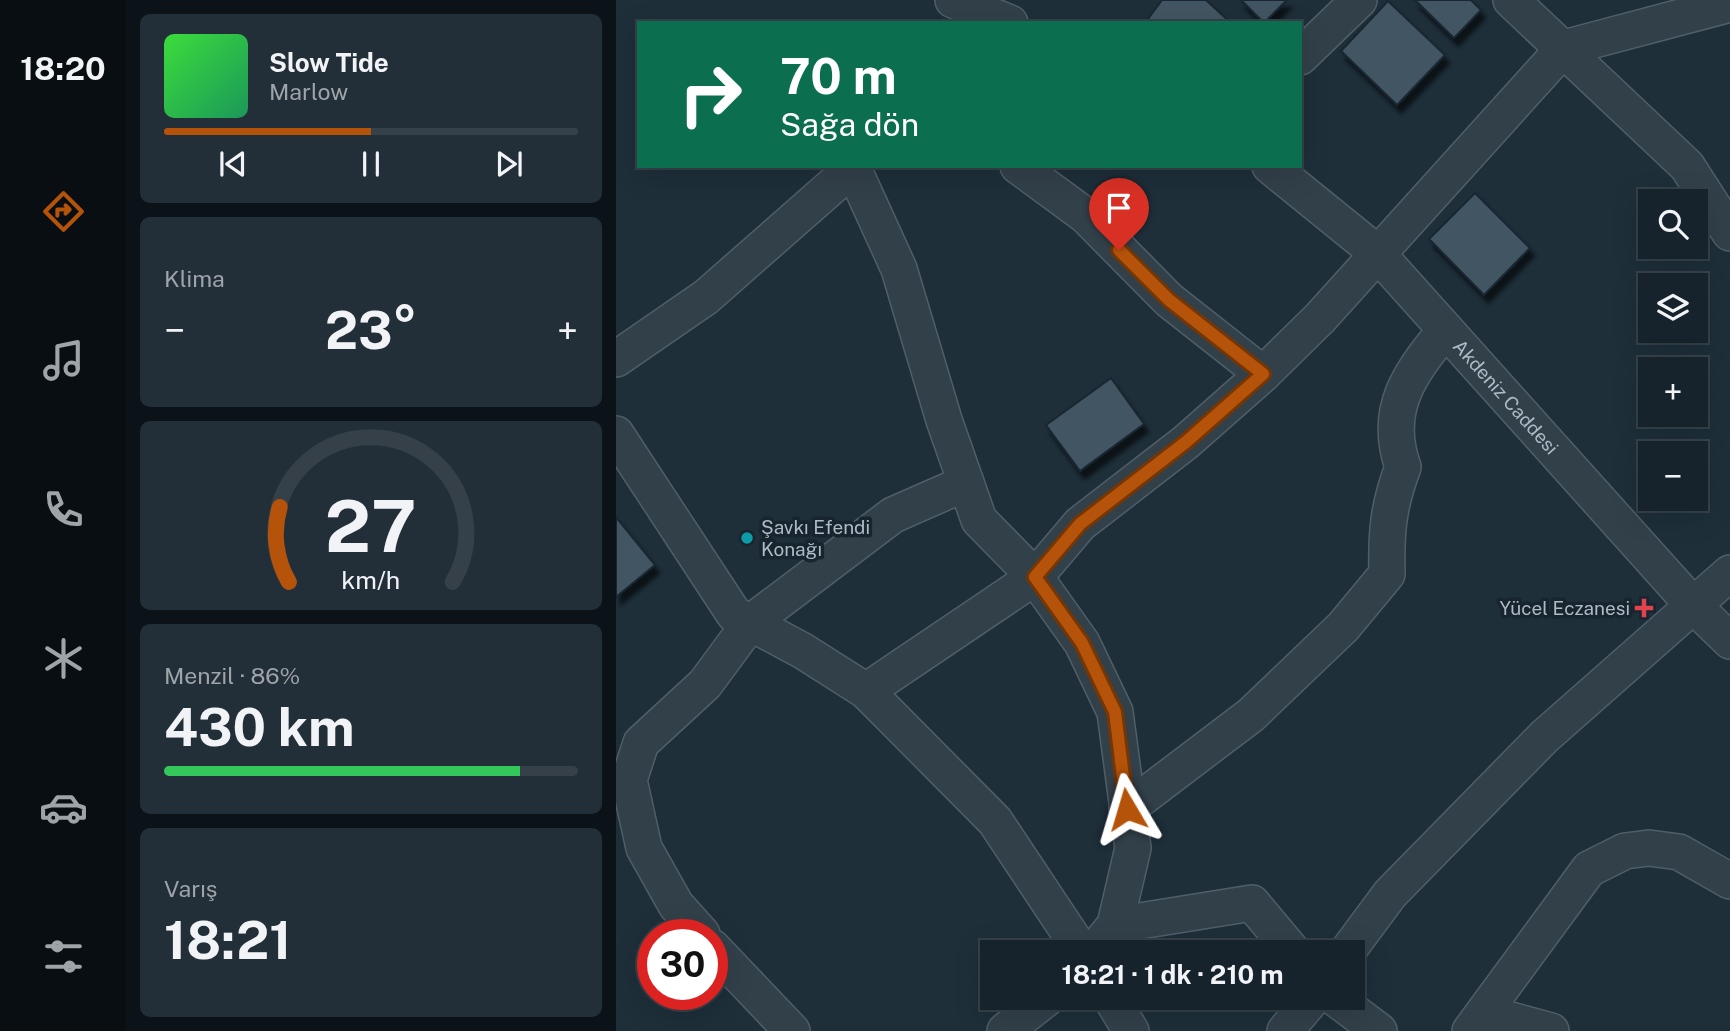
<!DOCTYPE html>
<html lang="tr">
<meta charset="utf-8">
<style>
body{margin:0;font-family:"Public Sans",sans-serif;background:#232f38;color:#f1f3f6;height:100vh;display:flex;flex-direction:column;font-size:26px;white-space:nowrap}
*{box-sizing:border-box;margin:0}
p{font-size:23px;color:#9ea4a9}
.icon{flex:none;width:38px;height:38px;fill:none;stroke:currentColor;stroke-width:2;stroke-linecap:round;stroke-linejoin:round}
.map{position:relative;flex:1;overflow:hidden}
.side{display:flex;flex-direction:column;gap:14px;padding:14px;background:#0c1318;width:490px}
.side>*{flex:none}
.top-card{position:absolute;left:21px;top:21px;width:665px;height:147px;border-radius:0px;box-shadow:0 7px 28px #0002,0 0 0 2px #354048;background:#0b6e4f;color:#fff;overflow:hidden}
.controls{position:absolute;left:1022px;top:189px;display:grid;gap:14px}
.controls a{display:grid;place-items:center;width:70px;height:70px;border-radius:0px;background:#16232c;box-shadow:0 7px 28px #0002,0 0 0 2px #354048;font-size:35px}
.speed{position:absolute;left:21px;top:919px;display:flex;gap:14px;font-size:35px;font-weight:700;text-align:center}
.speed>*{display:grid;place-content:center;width:91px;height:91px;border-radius:50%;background:#16232c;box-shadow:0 7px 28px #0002,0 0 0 2px #354048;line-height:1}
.speed .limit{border:10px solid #d22;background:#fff;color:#111}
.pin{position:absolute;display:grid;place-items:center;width:60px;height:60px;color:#fff;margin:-72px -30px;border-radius:50% 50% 50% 0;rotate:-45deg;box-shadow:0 0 7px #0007}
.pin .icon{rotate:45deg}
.me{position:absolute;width:77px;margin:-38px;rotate:353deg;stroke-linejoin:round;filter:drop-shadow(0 0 5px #0008)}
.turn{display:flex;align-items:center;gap:24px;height:147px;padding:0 28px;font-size:32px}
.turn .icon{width:91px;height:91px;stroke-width:2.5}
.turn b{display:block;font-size:49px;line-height:60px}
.big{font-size:52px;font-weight:700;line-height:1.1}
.side .widget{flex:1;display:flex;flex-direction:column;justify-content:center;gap:10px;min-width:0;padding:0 24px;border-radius:10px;background:#232f38}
.side .dial{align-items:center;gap:0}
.dial svg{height:182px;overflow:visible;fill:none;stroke:#354048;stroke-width:7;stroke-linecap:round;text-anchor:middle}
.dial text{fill:#f1f3f6;stroke:none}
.song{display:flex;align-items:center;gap:21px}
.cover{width:84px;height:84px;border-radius:10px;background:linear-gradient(135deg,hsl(120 70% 55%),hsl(150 70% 35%))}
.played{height:7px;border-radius:4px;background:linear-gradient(90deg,#b45309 50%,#354048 50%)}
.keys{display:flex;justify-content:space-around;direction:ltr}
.heat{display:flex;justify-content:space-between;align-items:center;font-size:38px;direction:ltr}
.charge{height:10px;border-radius:5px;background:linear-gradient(90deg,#34c759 86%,#354048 0)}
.trip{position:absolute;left:364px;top:940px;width:385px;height:70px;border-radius:0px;background:#16232c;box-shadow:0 7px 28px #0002,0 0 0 2px #354048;font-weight:700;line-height:70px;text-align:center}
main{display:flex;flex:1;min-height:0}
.tab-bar{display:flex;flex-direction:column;width:126px;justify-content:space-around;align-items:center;background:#090e12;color:#9ea4a9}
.tab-bar .icon{width:49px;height:49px}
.tab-bar .active{color:#b45309}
.tab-bar b{font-size:32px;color:#f1f3f6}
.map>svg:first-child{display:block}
.building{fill:#425562;stroke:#1a2731;stroke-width:2;filter:url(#shadow)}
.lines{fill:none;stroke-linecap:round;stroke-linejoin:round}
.minor-casing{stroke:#505e68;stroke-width:38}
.minor{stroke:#32404a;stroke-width:35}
.route-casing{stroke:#753606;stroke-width:18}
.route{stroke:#b45309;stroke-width:12}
.culture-dot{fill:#0f9aa8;stroke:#18252f;stroke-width:2.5}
.health-dot{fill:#e0444e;stroke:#18252f;stroke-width:2.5}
.labels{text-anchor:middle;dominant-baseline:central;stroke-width:7;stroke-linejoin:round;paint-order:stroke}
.street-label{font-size:19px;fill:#adbbc7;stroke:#18252f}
.poi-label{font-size:19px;fill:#adbbc7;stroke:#18252f;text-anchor:start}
</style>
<main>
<nav class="tab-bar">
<b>18:20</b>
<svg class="icon active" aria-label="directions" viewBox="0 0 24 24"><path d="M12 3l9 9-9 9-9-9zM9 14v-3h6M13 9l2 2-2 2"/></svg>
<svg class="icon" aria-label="music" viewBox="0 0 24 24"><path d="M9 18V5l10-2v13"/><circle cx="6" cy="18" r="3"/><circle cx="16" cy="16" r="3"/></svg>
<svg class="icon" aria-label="phone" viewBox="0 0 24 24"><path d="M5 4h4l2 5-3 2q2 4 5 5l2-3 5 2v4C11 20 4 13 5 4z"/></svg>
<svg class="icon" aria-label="climate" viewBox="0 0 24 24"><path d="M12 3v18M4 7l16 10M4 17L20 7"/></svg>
<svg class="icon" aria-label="car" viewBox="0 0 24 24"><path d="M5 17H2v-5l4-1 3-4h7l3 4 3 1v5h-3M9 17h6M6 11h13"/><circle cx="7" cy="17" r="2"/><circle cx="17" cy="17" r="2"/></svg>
<svg class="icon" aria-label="filters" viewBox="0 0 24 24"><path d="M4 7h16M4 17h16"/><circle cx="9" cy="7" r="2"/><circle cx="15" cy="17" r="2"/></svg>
</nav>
<section class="side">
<div class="widget">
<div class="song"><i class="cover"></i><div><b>Slow Tide</b><p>Marlow</p></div></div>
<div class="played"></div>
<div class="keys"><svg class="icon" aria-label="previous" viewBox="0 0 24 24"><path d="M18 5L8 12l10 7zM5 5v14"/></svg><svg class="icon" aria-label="pause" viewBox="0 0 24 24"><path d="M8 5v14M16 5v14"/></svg><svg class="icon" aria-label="next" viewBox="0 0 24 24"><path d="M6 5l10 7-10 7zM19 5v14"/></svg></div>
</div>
<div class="widget"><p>Klima</p>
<div class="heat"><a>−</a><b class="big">23°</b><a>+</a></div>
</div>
<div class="widget dial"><svg viewBox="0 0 100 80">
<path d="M14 69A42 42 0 1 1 86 69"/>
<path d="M14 69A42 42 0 0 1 10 36" stroke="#b45309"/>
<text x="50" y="56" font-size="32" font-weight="700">27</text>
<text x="50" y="72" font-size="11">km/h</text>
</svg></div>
<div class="widget"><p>Menzil · 86%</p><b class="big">430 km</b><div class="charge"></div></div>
<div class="widget"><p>Varış</p><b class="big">18:21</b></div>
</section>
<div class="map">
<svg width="1114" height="1031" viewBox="0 0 1114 1031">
<defs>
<filter id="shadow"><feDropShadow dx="4.5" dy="8" stdDeviation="2" flood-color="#0009"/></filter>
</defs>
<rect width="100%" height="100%" fill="#1e2f3a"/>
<path class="building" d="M 546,0 L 590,0 L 615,23 L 529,23 Z
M 625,0 L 671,0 L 648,23 Z
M 799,0 L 855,0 L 865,10 L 838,38 Z
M 772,1 L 829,55 L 781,105 L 725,51 Z
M 859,193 L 914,248 L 868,295 L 813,239 Z
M 495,378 L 528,424 L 464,471 L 430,425 Z
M 0,517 L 39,565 L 0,597 Z"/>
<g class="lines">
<g class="minor-casing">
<g id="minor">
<path d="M 337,0 L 394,23"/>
<path d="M 895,0 L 1071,166 L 1114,233"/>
<path d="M 684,57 L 743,0"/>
<path d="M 402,166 L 470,216 L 553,300 L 647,374"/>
<path id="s1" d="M 654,166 L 760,252 L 1076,604 L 1114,641"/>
<path d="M 237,168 L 283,269 L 328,420 L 363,520 L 419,577 L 466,643 L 499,712 L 517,848 L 499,925 L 477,952"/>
<path d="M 0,359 L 90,297 L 239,166"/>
<path d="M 0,434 L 118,614 L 187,651 L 250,691 L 379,821 L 466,952"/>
<path d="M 250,691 L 419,577 L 464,524 L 570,442 L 647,374 L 704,318 L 948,48 L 1114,4"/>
<path d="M 511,809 L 635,715 L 727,627 L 771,574 C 770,532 772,507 787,467 C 767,411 793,372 830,330"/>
<path d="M 499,925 L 636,903 L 677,952"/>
<path d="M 86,934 L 60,905 L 28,848 L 13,780 L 25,743 L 89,684 L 134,623 L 277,515 L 350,483"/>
<path d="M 96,947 L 176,1031"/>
<path d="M 731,952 L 774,894 L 928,737 L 1114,573"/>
<path d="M 495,998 L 515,1031"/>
<path d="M 719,998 L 763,1031"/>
<path d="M 869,1013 L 935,1031"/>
<path d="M 389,1031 L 431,998"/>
<path d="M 669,1031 L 697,998"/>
<path d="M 854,1031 L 973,869 L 1009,851 L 1033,848 L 1063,852 L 1114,881"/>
</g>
</g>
<use href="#minor" class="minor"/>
</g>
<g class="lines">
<g class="route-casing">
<path id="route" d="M 503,250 L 553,300 L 647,374 L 570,442 L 464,524 L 419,577 L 466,643 L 499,712 L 511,809"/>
</g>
<use href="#route" class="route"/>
</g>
<circle class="culture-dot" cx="131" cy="538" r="7"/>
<path class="health-dot" d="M1024.5 597.5h7v7h7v7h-7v7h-7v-7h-7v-7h7z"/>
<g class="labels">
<g class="street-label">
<text stroke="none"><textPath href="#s1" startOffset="331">Akdeniz Caddesi</textPath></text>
</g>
<g class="poi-label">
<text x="145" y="527">Şavkı Efendi<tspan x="145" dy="22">Konağı</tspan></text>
<text x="1014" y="608" text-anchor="end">Yücel Eczanesi</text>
</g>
</g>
</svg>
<div class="controls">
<a><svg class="icon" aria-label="search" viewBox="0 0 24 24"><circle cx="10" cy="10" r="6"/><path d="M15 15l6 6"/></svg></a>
<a><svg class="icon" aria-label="layers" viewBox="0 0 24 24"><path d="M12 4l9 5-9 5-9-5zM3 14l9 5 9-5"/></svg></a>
<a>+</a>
<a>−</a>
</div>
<div class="speed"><div class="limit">30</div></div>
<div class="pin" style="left:503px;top:250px;background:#d93025"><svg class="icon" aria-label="arrive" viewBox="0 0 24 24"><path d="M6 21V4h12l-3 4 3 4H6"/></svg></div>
<svg class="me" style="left:511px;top:809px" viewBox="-20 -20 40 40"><path d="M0-17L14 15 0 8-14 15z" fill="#b45309" stroke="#fff" stroke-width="4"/></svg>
<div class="trip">18:21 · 1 dk · 210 m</div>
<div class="top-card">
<div class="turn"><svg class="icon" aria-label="right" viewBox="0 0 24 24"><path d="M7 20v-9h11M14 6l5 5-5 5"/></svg><div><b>70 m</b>Sağa dön</div></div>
</div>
</div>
</main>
